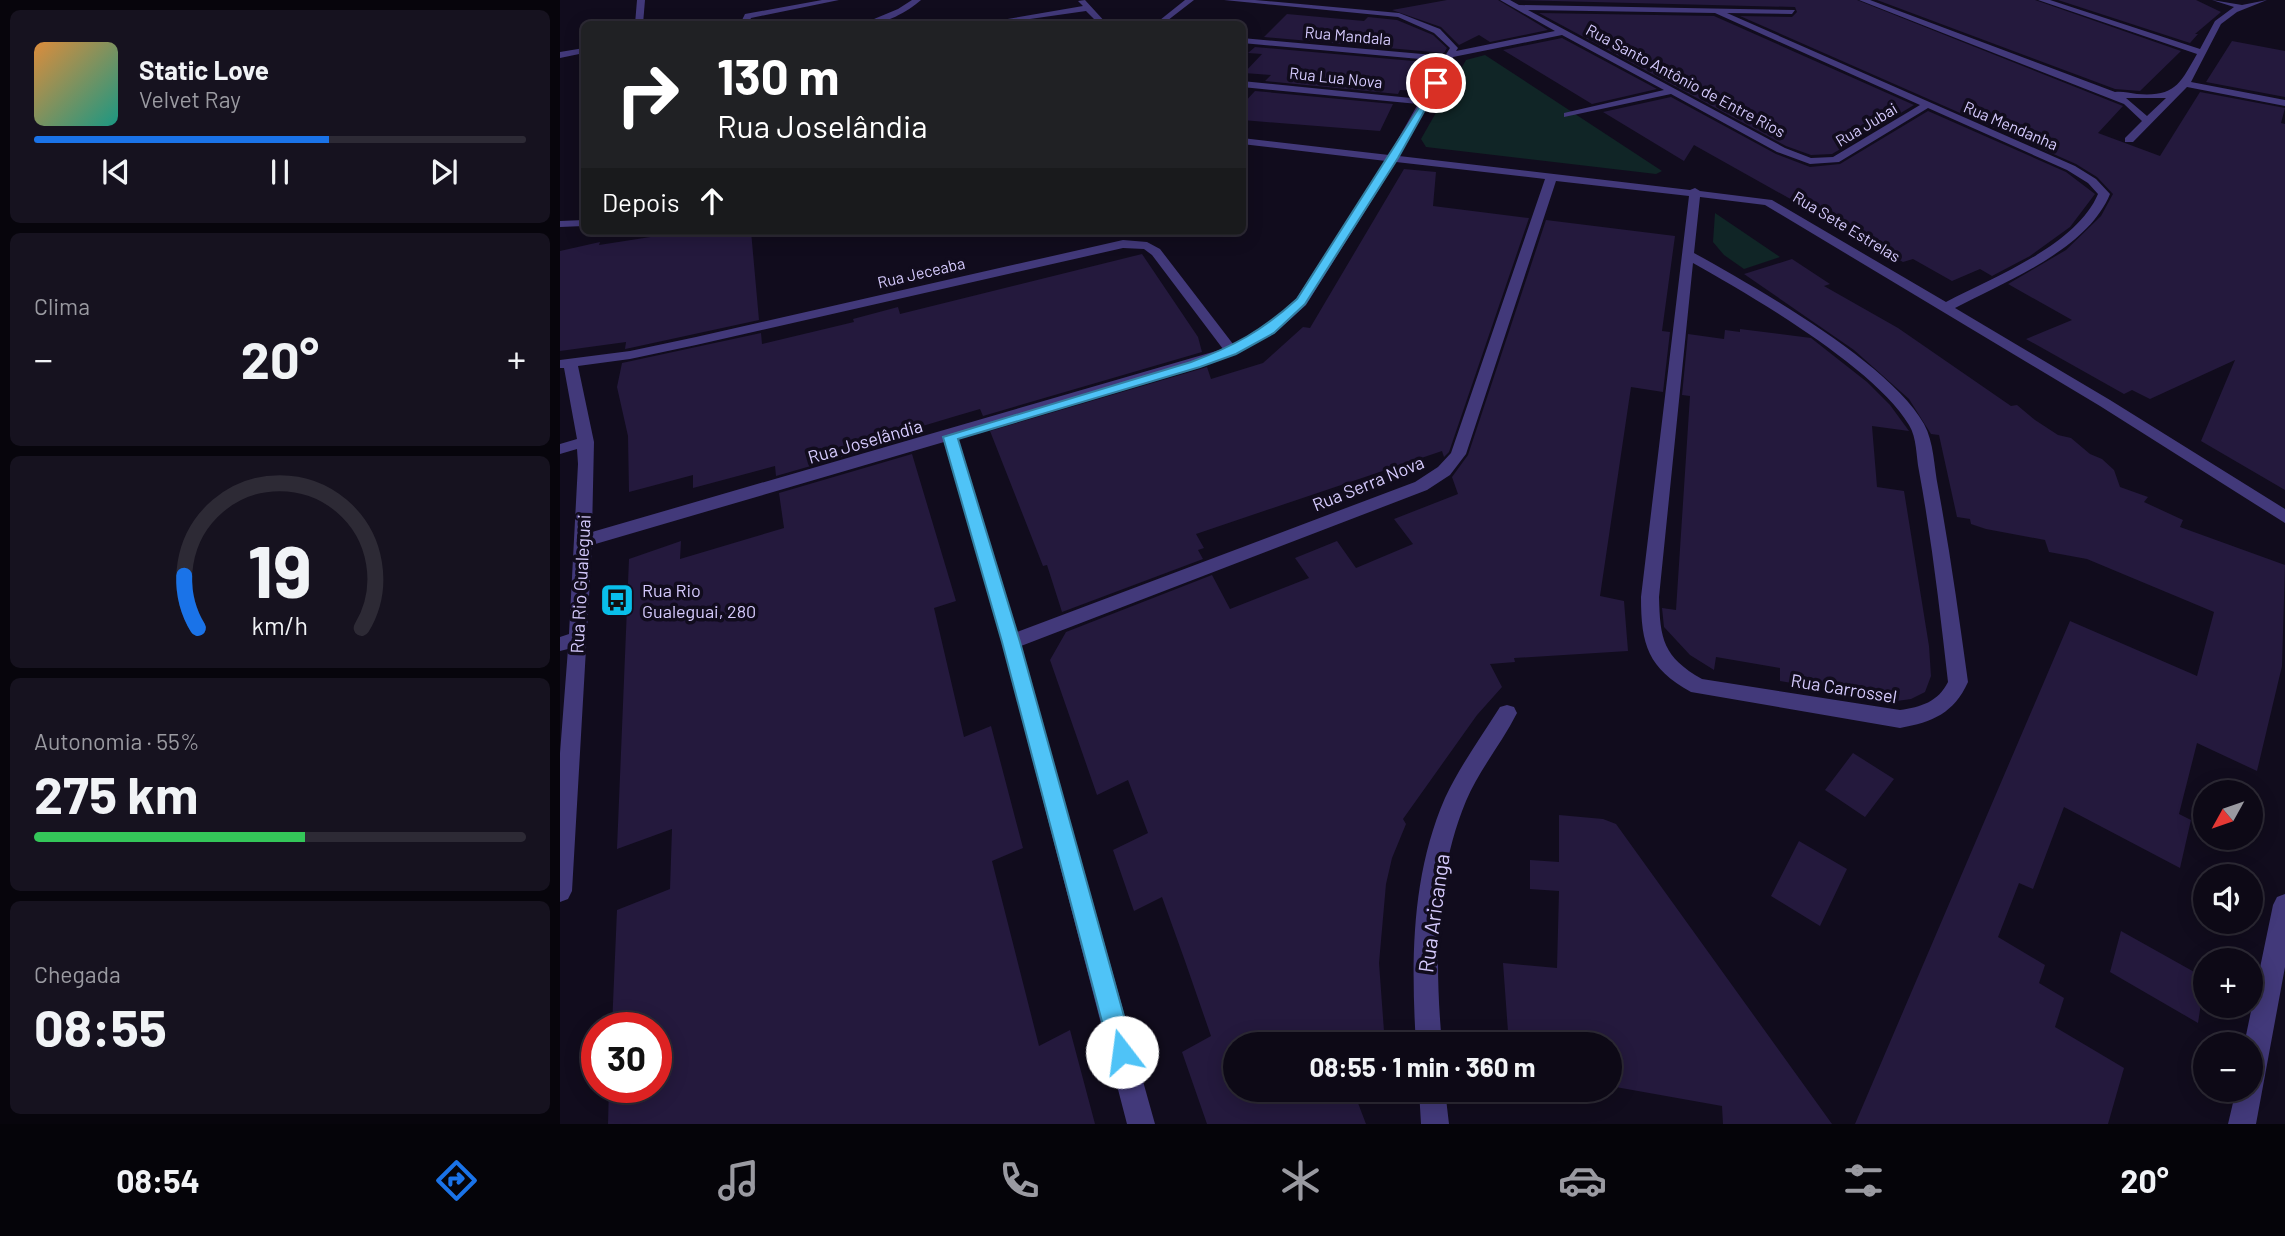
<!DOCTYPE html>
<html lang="pt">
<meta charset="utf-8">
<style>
body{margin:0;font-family:Barlow,sans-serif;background:#16121f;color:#f1f3f6;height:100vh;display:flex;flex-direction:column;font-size:26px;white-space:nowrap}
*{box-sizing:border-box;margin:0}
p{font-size:23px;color:#9a9aa1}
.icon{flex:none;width:38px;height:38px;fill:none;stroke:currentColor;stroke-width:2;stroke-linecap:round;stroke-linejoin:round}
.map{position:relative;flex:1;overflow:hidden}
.panel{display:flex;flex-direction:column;gap:10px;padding:10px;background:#07050c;width:560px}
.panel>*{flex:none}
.top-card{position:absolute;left:21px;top:21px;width:665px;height:214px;border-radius:10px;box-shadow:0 4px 18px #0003,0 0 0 2px #2d2a35;background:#202124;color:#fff;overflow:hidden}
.needle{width:46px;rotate:230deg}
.fabs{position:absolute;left:1633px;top:780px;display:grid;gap:14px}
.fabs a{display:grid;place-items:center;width:70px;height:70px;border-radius:50%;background:#0d0916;box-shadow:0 4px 18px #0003,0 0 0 2px #2d2a35;font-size:35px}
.speed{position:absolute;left:21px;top:1012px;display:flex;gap:14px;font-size:35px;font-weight:700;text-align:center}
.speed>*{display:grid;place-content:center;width:91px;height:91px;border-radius:50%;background:#0d0916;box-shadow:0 4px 18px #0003,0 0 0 2px #2d2a35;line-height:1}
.speed .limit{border:10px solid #d22;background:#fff;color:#111}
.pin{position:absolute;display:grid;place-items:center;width:60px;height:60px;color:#fff;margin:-30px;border:4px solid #fff;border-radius:50%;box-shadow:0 2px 7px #0007}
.me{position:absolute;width:77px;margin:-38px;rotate:345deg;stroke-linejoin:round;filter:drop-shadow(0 0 5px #0008)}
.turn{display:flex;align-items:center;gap:24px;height:147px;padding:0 21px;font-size:32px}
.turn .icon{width:91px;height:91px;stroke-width:2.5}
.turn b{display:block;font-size:49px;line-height:60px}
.then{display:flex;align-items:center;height:66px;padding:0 21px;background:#0003;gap:14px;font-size:26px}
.big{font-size:52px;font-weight:700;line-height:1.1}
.panel .widget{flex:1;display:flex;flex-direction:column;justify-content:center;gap:10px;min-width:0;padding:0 24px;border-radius:10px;background:#16121f}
.panel .dial{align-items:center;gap:0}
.dial svg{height:182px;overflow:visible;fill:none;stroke:#2d2a35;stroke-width:7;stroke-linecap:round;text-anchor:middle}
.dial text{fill:#f1f3f6;stroke:none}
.song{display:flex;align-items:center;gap:21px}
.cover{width:84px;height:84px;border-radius:10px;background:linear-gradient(135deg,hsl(30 70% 55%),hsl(170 70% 35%))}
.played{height:7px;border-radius:4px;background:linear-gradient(90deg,#1a73e8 60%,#2d2a35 60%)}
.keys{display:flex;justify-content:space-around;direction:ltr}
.heat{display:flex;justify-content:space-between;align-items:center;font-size:38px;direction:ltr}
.charge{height:10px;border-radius:5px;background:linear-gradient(90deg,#34c759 55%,#2d2a35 0)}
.trip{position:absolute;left:663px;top:1032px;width:399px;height:70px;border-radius:35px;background:#0d0916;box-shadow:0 4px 18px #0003,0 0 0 2px #2d2a35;font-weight:700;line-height:70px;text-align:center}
.tabs{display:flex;height:112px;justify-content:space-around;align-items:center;background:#050409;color:#9a9aa1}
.tabs .icon{width:49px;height:49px}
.tabs .active{color:#1a73e8}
.tabs b{font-size:32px;color:#f1f3f6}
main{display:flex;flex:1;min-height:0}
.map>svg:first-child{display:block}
.green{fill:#102526}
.building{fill:#24193d}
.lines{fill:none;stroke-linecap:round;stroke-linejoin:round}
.minor{fill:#42397a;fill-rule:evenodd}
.route{fill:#4fc3f7;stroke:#337fa1;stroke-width:2}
.labels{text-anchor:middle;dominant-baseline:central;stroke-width:7;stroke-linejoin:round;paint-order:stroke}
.far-street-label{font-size:16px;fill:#d5cafd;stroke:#110c1d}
.street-label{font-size:18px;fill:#d5cafd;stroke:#110c1d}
.poi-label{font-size:18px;fill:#d5cafd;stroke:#110c1d;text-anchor:start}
.near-street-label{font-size:21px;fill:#d5cafd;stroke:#110c1d}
</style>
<main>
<section class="panel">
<div class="widget">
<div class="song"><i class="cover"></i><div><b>Static Love</b><p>Velvet Ray</p></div></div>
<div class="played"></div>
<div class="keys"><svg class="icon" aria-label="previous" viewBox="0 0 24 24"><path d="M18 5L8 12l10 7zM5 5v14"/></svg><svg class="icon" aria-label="pause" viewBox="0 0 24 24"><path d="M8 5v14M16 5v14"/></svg><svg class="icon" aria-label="next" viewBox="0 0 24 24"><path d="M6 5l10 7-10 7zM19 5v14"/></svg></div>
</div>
<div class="widget"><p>Clima</p>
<div class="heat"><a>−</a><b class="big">20°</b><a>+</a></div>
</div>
<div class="widget dial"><svg viewBox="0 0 100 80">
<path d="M14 69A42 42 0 1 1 86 69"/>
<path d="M14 69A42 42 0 0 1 8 46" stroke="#1a73e8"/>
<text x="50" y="56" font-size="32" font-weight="700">19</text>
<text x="50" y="72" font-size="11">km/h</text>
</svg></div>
<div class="widget"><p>Autonomia · 55%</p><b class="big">275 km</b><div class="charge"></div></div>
<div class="widget"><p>Chegada</p><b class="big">08:55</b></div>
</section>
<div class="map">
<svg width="1725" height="1124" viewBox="0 0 1725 1124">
<rect width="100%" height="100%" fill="#110c1d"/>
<path class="green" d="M 925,55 L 1102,171 L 1096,174 L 866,147 L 861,139 L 906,60 Z
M 1155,213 L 1220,257 L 1184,269 L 1164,255 L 1153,242 Z"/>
<path class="building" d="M 887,0 L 938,0 L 988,30 L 930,42 L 919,35 L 899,45 L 881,27 L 832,10 Z
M 955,0 L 1297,0 L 1563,106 L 1538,133 L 1600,156 L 1640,92 L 1725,108 L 1721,123 L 1725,124 L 1725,490 L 1641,441 L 1675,360 L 1590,399 L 1572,390 L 1564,394 L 1466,339 L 1512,320 L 1448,284 L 1506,250 L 1541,216 L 1553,194 L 1537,177 L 1516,164 L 1180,16 L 1232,17 L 1237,12 L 1235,7 Z
M 1317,0 L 1475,0 L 1621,51 L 1580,91 L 1555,89 Z
M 1498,0 L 1636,0 L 1661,12 L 1635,34 L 1638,34 L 1630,43 Z
M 979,13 L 1154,16 L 1354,105 L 1272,154 L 1251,155 L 1226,146 Z
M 727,14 L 804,21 L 808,17 L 837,20 L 873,35 L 887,48 L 884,53 L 704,37 Z
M 1002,38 L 1097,89 L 1032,104 L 943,50 Z
M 1672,41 L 1725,51 L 1725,97 L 1646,82 Z
M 695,47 L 876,63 L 857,91 L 840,90 L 838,94 L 705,81 L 711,75 L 684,73 L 702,54 L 688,53 Z
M 695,91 L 833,104 L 820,131 L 682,120 L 682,105 Z
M 1111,97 L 1216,154 L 1250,167 L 1280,164 L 1368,111 L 1506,172 L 1535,194 L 1510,227 L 1470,256 L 1432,276 L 1420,269 L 1392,281 L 1353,259 L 1343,262 L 1134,145 L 1124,161 L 1043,112 Z
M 844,169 L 876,172 L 873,206 L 969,218 L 889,452 L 884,457 L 882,451 L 636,534 L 644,548 L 638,550 L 643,559 L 502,612 L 487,565 L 483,566 L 430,431 L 647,367 L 651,379 L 703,363 L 743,327 L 750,328 Z
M 986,220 L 1115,236 L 1102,331 L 1110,332 L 1103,392 L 1071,387 L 1040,596 L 1064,601 L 1068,651 L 954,658 L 955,662 L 930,664 L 942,687 L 917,715 L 843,819 L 846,824 L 832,858 L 826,884 L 819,963 L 825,1045 L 676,1045 L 676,1090 L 793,1090 L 806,1124 L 647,1124 L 622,1052 L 651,1036 L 625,961 L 602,897 L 574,911 L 553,850 L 588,833 L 568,780 L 537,795 L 490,660 L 506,632 L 652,575 L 670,609 L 749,578 L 735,558 L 777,541 L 796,568 L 853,544 L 834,519 L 898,494 L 892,477 L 908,455 Z
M 129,231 L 191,231 L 199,320 L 70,348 L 65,349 L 66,342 L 0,351 L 0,251 L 40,242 L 39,245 Z
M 582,254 L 638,337 L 642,352 L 423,416 L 420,409 L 396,416 L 346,431 L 348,438 L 216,476 L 215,466 L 133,488 L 133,475 L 69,492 L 68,436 L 57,387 L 62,363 L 201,333 L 202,344 L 294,322 L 293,319 L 338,307 L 340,314 Z
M 1232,259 L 1270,284 L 1264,286 L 1338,328 L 1451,406 L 1457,405 L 1475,420 L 1498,435 L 1511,438 L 1530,454 L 1542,459 L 1554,470 L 1560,487 L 1588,497 L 1584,502 L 1623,520 L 1620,527 L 1725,565 L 1722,666 L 1697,771 L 1637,743 L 1619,814 L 1631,820 L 1620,868 L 1504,807 L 1473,889 L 1459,883 L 1438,937 L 1485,965 L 1479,983 L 1504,998 L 1495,1027 L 1564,1068 L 1548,1124 L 1295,1124 L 1510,621 L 1637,676 L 1654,612 L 1527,559 L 1489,552 L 1485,540 L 1426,529 L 1411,524 L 1410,519 L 1397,517 L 1379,435 L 1371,434 L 1349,399 L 1294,350 L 1184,274 Z
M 1180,329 L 1251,338 L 1307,382 L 1330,405 L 1349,431 L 1312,426 L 1317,487 L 1344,491 L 1369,646 L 1371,676 L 1365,692 L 1351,699 L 1337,701 L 1220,681 L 1220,668 L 1156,657 L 1154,670 L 1130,655 L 1104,627 L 1102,608 L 1116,610 L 1130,396 L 1122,395 L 1128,334 L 1164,339 L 1165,330 L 1180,332 Z
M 352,454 L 396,601 L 374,608 L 404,737 L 431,726 L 463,848 L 432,861 L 479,1046 L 510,1030 L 535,1124 L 48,1124 L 49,1087 L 96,1087 L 96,1027 L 52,1027 L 57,910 L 110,889 L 112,829 L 57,849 L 69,559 L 121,541 L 120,559 L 224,528 L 219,493 Z
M 1293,753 L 1334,779 L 1305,817 L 1265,790 Z
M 999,815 L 1043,819 L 1056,824 L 1272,1124 L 1163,1124 L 1162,1106 L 1050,1086 L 1050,1045 L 949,1045 L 943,963 L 997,968 L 999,891 L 970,889 L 970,860 L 999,862 Z
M 1239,841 L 1287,869 L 1260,926 L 1211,896 Z
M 1561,931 L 1645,978 L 1638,1023 L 1550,972 Z"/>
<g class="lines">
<path class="minor" d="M 77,0 L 85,0 L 83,24 L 75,24 Z
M 262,0 L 279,0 L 191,18 L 188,24 L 180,24 L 185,14 Z
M 352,0 L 361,0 C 346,13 322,26 302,24 L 338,9 Z
M 525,0 L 547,24 L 539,24 L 526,11 L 435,24 L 418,24 L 523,6 L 518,1 Z
M 625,0 L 634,0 L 603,24 L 595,24 Z
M 664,0 L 695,0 L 839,13 L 880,29 L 898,48 L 896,51 L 995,31 L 940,0 L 950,0 L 959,5 L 1235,10 L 1232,14 L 1167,13 L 1515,166 L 1536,179 L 1550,194 C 1527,250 1446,281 1395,308 L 1550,400 L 1725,509 L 1725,523 L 1540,406 L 1205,205 L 1140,197 L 1134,253 C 1197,288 1330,363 1364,424 C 1374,442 1374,467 1378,487 C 1390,551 1399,617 1408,682 C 1394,713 1373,722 1340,728 L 1131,692 C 1088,668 1081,645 1081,597 L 1129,196 L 996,181 L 906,454 L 890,475 L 867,490 L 461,646 L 595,1124 L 567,1124 L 442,642 L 384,442 L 32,545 L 12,891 L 8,899 L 0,902 L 0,753 L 8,649 L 0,651 L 0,637 L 9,634 L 18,464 L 17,449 L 0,454 L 0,444 L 17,439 L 4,368 L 0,368 L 0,360 L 70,351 L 136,337 L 563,240 L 587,242 L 600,249 L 673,344 L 705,327 L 736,299 L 826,161 L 682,144 L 682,138 L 829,155 L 858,104 L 682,87 L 682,81 L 861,99 L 882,61 L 682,43 L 682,38 L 885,56 L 890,48 L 874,33 L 838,17 ZM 968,10 L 1155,13 L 1360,105 L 1273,157 L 1251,158 L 1225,148 ZM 1002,35 L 1104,90 L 1004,113 L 1004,117 L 1111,94 L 1217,152 L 1250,164 L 1279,162 L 1368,108 L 1507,170 L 1528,183 L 1538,194 C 1516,246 1433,277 1386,302 L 1212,200 L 1140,191 L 1135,188 L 1130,190 L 839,156 L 893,57 ZM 836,162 L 985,179 L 891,453 L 878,467 L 855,482 L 457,632 L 398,438 L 640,367 L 676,354 L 715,333 L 746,305 ZM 563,248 L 584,249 L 592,255 L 663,349 L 32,532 L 34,442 L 18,366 L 70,359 L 136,345 ZM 1133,263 C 1192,296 1315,368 1349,425 C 1357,438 1356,456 1359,471 C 1372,541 1380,612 1388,682 C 1378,702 1361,707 1340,710 L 1142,679 C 1103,657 1100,639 1099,597 Z
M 1299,0 L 1310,0 L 1555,92 C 1562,91 1569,93 1577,94 C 1615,97 1620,84 1637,54 L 1478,0 L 1490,0 L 1640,49 L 1655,21 L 1674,7 L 1652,0 L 1682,5 L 1707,0 L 1677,12 L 1661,24 L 1631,82 L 1725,100 L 1725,106 L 1627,87 L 1573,142 L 1565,142 L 1565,138 L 1582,121 L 1564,104 ZM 1566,98 L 1606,98 L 1587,116 Z
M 24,48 L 24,53 L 0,58 L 0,52 Z
M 24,220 L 24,226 L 0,227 L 0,221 Z
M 947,705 L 954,707 L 957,713 C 942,743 919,770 906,801 C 874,878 875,964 882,1045 L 856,1045 C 851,962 851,876 885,798 C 900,766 921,737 940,707 Z
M 1725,894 L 1725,967 L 1696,1124 L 1668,1124 L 1676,1090 L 1690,1090 L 1690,1045 L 1684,1045 L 1713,905 L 1717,897 Z
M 859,1090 L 885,1090 L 889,1124 L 861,1124 Z"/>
</g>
<path class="route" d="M 876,81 L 880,83 L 838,158 L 745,304 L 714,333 L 676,354 L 640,367 L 398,439 L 460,642 L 574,1052 L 570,1060 L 562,1064 L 554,1060 L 550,1052 L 442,642 L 383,437 L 631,362 C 674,346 702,331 737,299 Z"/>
<defs>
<g id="bus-square" transform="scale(1.75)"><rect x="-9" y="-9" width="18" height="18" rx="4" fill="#09bfea" stroke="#110c1d"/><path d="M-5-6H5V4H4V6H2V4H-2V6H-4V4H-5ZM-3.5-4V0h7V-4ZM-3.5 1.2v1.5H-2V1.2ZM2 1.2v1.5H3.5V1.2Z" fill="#111"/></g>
</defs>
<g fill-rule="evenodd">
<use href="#bus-square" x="57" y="600"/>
</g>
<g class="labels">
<g class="far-street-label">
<text transform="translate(788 35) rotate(5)">Rua Mandala</text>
<text transform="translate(776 77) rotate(6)">Rua Lua Nova</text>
<text transform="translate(1126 80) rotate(28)">Rua Santo Antônio de Entre Rios</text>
<text transform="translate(1306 124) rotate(-31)">Rua Jubai</text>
<text transform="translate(1451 125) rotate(23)">Rua Mendanha</text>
<text transform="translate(1287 226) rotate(31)">Rua Sete Estrelas</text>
<text transform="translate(361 272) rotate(-13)">Rua Jeceaba</text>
</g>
<g class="street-label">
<text transform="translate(305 441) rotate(-16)">Rua Joselândia</text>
<text transform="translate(808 483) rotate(-22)">Rua Serra Nova</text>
<text transform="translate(20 584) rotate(-87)">Rua Rio Gualeguai</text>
<text transform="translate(1284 688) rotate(9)">Rua Carrossel</text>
</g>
<g class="poi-label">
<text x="82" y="590">Rua Rio<tspan x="82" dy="21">Gualeguai, 280</tspan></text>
</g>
<g class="near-street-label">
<text transform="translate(873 913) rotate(-82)">Rua Aricanga</text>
</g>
</g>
</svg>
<div class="fabs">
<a><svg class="needle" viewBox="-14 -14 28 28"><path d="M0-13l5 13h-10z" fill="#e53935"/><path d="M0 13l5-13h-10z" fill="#9a9aa1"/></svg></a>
<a><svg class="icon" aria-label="sound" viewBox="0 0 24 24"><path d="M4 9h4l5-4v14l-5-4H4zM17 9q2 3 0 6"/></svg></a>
<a>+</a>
<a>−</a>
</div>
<div class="speed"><div class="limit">30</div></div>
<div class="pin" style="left:876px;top:83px;background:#d93025"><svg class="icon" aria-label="arrive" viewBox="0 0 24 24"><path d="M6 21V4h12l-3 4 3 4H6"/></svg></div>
<svg class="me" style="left:562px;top:1052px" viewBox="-20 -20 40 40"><circle r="19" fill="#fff"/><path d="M0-13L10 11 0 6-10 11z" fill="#4fc3f7"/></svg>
<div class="trip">08:55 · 1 min · 360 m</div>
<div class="top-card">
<div class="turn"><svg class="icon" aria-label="right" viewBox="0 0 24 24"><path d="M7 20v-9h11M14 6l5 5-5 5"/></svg><div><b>130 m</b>Rua Joselândia</div></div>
<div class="then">Depois<svg class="icon" aria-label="ahead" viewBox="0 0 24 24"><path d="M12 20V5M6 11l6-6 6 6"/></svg></div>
</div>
</div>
</main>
<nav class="tabs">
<b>08:54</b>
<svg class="icon active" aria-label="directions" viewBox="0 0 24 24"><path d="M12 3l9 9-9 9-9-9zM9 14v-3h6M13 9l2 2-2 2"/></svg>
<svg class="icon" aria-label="music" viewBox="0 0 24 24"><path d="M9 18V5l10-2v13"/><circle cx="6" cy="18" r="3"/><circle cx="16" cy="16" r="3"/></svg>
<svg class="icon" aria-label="phone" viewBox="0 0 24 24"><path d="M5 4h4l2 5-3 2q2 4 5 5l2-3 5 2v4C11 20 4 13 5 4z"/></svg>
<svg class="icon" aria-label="climate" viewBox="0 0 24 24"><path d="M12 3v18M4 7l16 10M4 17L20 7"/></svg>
<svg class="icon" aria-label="car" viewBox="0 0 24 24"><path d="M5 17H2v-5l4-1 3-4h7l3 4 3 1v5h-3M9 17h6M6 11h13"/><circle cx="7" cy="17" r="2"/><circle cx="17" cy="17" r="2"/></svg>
<svg class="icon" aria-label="filters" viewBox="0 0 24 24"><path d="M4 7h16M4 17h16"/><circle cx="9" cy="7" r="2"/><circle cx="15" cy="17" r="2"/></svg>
<b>20°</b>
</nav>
